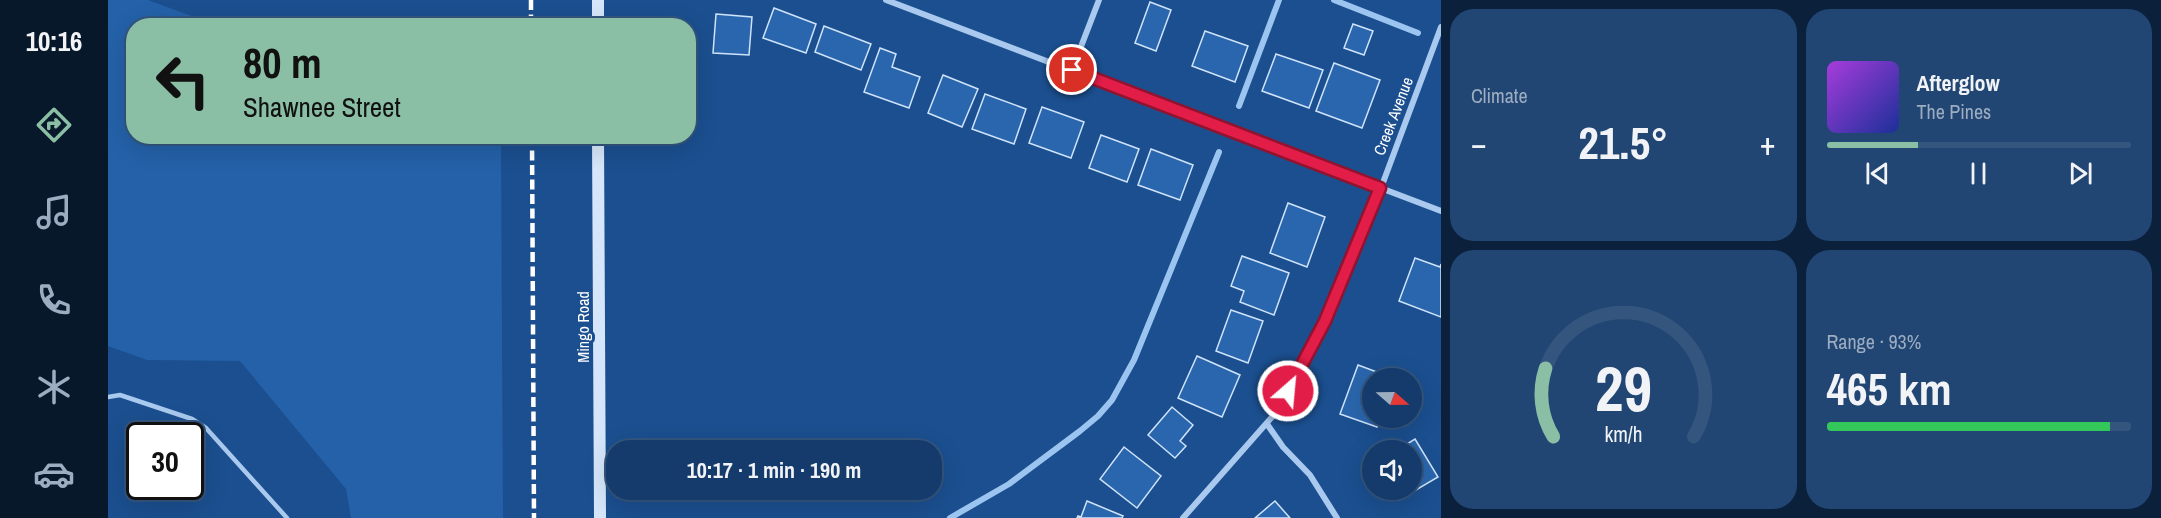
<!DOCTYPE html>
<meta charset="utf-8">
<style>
body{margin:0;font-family:"Archivo Narrow",sans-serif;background:#214673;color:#f1f3f6;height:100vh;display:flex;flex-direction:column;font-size:22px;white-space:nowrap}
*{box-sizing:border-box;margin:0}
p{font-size:20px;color:#9dadc1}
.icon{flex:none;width:33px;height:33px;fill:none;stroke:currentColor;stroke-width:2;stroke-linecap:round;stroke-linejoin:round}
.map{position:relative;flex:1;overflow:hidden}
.sheet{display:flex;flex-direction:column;gap:9px;padding:9px;background:#0b203b;width:720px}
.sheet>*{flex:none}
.hud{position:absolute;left:18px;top:18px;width:570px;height:126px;border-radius:24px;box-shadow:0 6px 24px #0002,0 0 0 2px #33557e;background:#8abfa5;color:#111;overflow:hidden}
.needle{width:39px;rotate:110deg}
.fabs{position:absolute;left:1254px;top:368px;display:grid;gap:12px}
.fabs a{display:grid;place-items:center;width:60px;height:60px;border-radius:50%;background:#143b6b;box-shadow:0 6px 24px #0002,0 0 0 2px #33557e;font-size:30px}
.speed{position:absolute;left:18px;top:422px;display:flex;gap:12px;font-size:30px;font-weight:700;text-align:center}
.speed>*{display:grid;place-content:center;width:78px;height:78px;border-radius:50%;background:#143b6b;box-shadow:0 6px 24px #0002,0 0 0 2px #33557e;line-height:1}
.speed .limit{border:3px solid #111;border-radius:9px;background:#fff;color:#111}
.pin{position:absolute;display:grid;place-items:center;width:51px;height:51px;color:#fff;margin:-26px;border:3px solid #fff;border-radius:50%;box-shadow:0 2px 6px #0007}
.me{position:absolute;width:66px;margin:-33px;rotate:27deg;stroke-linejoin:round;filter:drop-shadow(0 0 4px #0008)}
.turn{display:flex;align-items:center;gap:21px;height:126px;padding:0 18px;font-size:27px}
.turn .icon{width:78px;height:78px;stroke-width:2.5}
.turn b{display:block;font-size:42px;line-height:51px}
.big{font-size:45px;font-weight:700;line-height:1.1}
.sheet .card{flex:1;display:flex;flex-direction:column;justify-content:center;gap:9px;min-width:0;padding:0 21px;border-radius:24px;background:#214673}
.sheet .dial{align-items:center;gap:0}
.dial svg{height:156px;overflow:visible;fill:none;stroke:#33557e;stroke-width:7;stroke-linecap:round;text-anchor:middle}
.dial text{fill:#f1f3f6;stroke:none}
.song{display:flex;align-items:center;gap:18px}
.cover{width:72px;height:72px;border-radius:9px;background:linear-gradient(135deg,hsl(280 70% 55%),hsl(230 70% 35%))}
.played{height:6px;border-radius:3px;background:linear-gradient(90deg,#8abfa5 30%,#33557e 30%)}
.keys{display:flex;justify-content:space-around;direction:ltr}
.heat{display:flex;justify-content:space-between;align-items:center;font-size:33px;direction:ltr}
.charge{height:9px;border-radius:4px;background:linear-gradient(90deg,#34c759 93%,#33557e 0)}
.sheet .tiles{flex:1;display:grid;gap:9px;grid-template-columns:repeat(2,1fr)}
.trip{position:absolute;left:498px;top:440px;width:336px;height:60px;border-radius:24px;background:#143b6b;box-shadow:0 6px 24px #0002,0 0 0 2px #33557e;font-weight:700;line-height:60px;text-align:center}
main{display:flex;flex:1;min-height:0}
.tabs{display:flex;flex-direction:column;width:108px;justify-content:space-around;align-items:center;background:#08182b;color:#9dadc1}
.tabs .icon{width:42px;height:42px}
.tabs .selected{color:#8abfa5}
.tabs b{font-size:27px;color:#f1f3f6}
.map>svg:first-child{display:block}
.green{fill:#2461a8}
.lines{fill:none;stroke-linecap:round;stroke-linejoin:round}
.stream{stroke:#9cc4f0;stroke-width:6}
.building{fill:#2a66ad;stroke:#cfe3fa;stroke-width:1.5}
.lane{stroke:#a9c9ee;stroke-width:4.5}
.street{stroke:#a9c9ee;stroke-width:6}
.secondary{stroke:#d6e6fa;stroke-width:12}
.rail{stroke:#fff;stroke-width:4.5;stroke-dasharray:10 4.5;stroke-linecap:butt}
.route-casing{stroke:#92132f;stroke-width:15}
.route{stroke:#e11d48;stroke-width:10}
.labels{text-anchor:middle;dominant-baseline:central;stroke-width:6;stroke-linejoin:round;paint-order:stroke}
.street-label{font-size:16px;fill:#fff;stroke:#1b4f8f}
</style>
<main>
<nav class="tabs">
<b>10:16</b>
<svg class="icon selected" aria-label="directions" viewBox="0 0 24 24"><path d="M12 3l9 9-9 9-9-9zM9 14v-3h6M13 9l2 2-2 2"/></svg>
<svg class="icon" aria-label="music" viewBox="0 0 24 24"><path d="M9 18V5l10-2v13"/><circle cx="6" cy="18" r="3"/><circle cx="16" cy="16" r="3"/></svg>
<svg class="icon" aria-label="phone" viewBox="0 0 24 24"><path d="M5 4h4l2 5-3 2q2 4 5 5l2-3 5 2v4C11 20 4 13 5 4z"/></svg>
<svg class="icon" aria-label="climate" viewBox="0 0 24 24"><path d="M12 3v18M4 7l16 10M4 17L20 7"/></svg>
<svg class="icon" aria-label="car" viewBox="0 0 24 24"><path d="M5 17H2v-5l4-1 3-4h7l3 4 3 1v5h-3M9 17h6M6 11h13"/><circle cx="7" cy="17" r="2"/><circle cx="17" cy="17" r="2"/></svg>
</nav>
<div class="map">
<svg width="1333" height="518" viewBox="0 0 1333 518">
<rect width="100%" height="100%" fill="#1b4f8f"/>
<path class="green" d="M 0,0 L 40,0 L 108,25 L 26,26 L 26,136 L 393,137 L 395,518 L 243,518 L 238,489 L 132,361 L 39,360 L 0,346 Z"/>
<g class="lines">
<path class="stream" d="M 1226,0 L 1310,33
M 1131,106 L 1171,0
M 842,518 L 901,484 L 972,431 L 990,416 L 1004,400 L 1026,360 L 1111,152"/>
</g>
<path class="building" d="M 1042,2 L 1063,10 L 1048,51 L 1027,43 Z
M 666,8 L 708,24 L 698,53 L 655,38 Z
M 608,14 L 644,17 L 641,55 L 605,53 Z
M 1245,24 L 1265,31 L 1256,55 L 1236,48 Z
M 716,26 L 763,44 L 753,70 L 707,52 Z
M 1097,31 L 1140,46 L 1127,82 L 1084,66 Z
M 772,48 L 788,54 L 784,67 L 812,77 L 801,108 L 756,92 Z
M 1168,54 L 1215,70 L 1201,108 L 1154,91 Z
M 1226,63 L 1272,80 L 1254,128 L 1208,111 Z
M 835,75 L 870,89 L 854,127 L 820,113 Z
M 877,94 L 918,109 L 906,144 L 864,129 Z
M 934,107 L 976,122 L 963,158 L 921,143 Z
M 993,135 L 1031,149 L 1019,182 L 981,168 Z
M 1043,149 L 1085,165 L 1072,200 L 1030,185 Z
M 1180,203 L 1217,217 L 1199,267 L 1162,253 Z
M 1134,256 L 1181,273 L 1166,315 L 1132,302 L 1136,291 L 1123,286 Z
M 1307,258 L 1332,267 L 1333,264 L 1333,317 L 1291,301 Z
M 1123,310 L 1155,321 L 1140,363 L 1108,351 Z
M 1089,356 L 1132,375 L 1114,417 L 1070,398 Z
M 1250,365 L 1285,378 L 1264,378 L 1264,417 L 1272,417 L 1269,427 L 1232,414 Z
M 1064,407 L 1085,425 L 1072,441 L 1078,446 L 1067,458 L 1040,435 Z
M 1307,439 L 1330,477 L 1291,500 L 1284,489 L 1304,489 L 1304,450 L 1289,450 Z
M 1016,447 L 1053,476 L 1029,508 L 992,479 Z
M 979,501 L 1015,516 L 1014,518 L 969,518 L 970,516 L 973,517 Z
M 1167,501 L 1182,518 L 1147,518 Z"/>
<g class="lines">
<path class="lane" d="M 0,397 L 12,395 L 84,419 L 98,428 L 179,518"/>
<path class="street" d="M 778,0 L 1333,211
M 964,70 L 991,0
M 1159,424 L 1175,447 L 1202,475 L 1229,518
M 1075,518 L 1171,409 L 1217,321 L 1273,188 L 1333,27"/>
<path class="secondary" d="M 490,0 L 490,26
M 490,136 L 492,518"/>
<path class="rail" d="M 423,0 L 423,26
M 424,136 L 426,518"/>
</g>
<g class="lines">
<g class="route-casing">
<path id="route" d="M 964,70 L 1272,188 L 1217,321 L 1180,391"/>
</g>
<use href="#route" class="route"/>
</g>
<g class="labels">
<g class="street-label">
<text transform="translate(1285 116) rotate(-69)">Creek Avenue</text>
<text transform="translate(475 327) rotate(-90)">Mingo Road</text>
</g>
</g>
</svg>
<div class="fabs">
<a><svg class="needle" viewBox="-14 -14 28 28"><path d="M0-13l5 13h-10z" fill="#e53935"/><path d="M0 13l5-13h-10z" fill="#9dadc1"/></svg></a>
<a><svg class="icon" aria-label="sound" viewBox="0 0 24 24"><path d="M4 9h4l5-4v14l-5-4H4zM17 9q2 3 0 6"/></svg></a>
</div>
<div class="speed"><div class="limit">30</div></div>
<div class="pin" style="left:964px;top:70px;background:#d93025"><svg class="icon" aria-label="arrive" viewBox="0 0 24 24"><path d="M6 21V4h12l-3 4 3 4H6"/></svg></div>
<svg class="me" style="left:1180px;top:391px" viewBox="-20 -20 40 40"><circle r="17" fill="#e11d48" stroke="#fff" stroke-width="3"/><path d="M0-11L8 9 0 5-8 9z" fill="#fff"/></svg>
<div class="trip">10:17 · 1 min · 190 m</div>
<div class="hud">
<div class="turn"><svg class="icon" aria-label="left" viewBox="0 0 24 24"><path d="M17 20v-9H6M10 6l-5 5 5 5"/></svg><div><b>80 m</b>Shawnee Street</div></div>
</div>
</div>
<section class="sheet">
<div class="tiles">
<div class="card"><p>Climate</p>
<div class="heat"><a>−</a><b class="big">21.5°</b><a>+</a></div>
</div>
<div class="card">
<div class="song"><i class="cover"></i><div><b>Afterglow</b><p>The Pines</p></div></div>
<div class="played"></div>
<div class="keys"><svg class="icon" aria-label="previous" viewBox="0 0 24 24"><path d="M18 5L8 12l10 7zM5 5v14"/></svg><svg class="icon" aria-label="pause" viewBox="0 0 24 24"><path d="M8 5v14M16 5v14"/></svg><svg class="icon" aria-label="next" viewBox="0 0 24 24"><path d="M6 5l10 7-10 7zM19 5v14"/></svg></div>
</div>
<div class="card dial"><svg viewBox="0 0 100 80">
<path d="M14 69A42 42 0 1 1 86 69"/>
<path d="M14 69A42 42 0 0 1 10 34" stroke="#8abfa5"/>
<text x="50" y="56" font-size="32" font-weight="700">29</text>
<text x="50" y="72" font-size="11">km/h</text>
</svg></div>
<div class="card"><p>Range · 93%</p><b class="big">465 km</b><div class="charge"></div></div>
</div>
</section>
</main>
